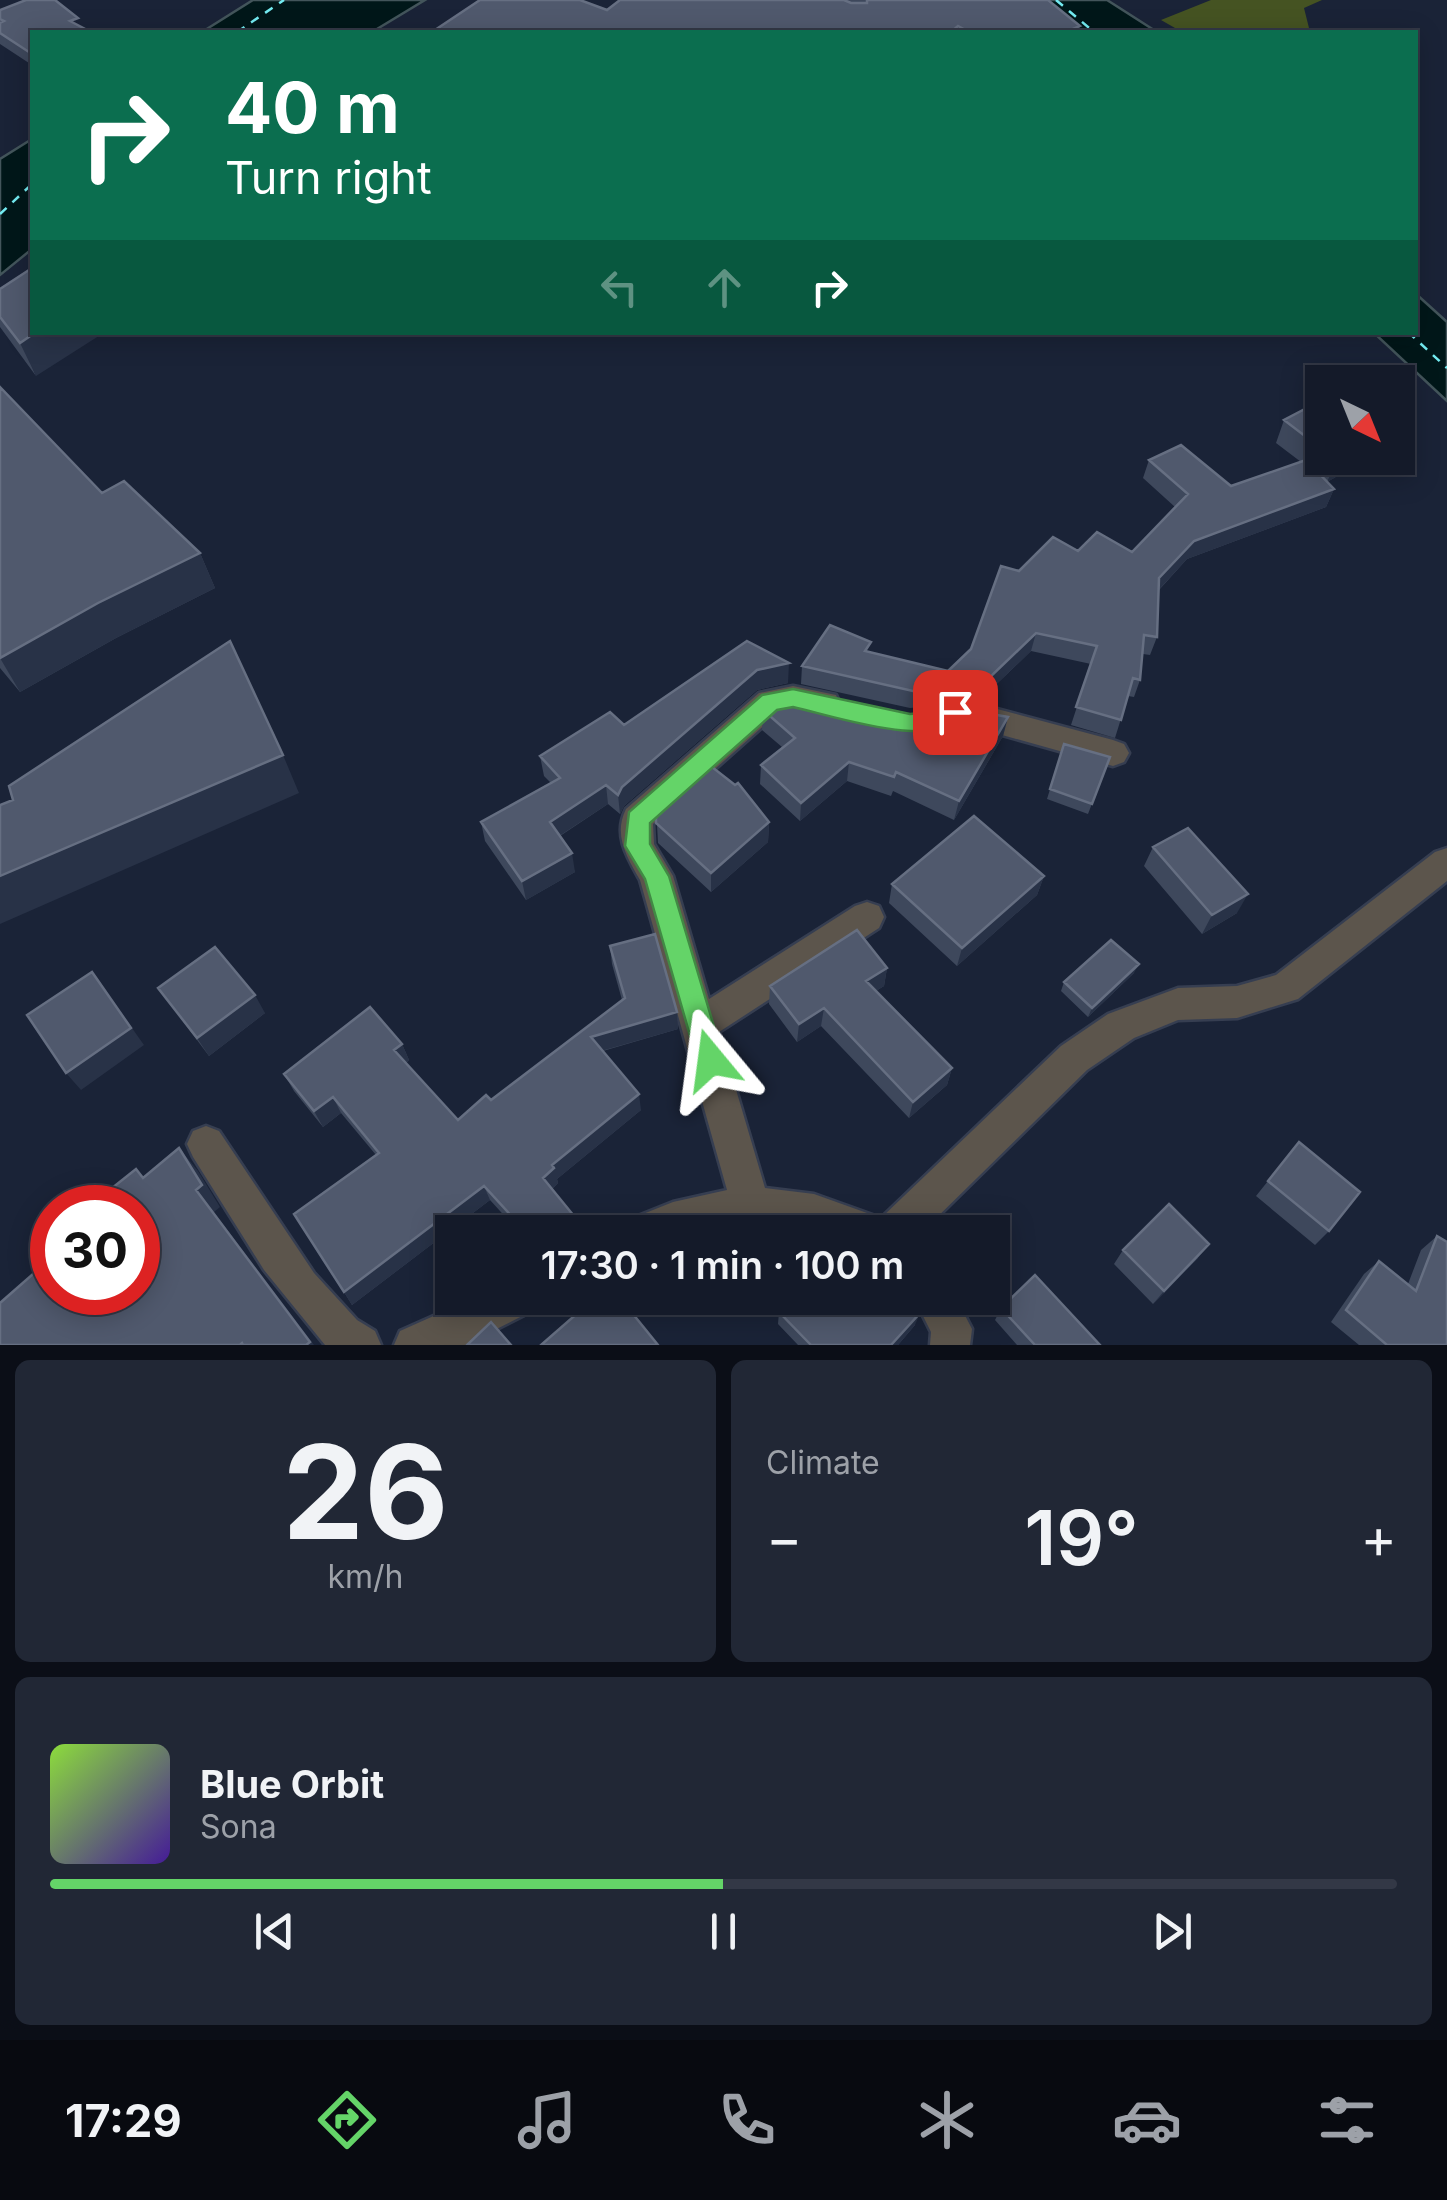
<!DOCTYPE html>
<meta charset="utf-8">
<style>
body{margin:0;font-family:Inter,sans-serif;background:#212735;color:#f1f3f6;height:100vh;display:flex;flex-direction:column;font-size:38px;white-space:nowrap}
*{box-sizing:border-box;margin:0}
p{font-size:32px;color:#9da1a8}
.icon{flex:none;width:55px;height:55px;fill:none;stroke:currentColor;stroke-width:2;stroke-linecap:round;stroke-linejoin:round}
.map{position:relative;height:1345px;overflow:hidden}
.panel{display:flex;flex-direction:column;gap:15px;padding:15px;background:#0b0e17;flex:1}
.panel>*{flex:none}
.guide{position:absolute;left:30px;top:30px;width:1388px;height:305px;border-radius:0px;box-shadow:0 5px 25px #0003,0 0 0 2px #333846;background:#0b6e4f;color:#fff;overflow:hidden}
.needle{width:65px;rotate:137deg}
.tools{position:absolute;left:1305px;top:365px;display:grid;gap:20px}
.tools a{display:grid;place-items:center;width:110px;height:110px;border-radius:0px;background:#141a29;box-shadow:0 5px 25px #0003,0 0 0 2px #333846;font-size:50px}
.speed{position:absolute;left:30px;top:1185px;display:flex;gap:20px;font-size:50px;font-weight:700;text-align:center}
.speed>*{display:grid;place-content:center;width:130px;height:130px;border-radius:50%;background:#141a29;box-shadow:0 5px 25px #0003,0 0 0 2px #333846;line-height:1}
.speed .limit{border:15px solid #d22;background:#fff;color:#111}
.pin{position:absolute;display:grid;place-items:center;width:85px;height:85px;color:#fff;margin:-42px;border-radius:20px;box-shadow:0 5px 15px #0006}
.me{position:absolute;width:110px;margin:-55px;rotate:344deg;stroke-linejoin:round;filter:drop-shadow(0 0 8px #0008)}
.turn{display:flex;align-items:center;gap:35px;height:210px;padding:0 30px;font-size:45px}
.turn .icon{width:130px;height:130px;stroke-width:2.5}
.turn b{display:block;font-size:70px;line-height:85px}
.lanes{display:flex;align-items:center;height:95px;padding:0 30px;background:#0003;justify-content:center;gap:50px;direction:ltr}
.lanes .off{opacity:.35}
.big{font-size:75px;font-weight:600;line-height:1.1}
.panel .tile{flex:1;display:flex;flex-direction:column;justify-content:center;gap:15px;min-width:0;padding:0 35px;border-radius:15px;background:#212735}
.panel .dial{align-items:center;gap:0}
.dial b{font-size:130px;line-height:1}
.song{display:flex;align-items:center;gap:30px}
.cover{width:120px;height:120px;border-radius:15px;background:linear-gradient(135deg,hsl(90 70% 55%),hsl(260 70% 35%))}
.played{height:10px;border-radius:5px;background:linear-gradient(90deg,#64d468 50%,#333846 50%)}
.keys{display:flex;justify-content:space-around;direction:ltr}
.heat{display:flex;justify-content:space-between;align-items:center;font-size:55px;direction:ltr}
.panel .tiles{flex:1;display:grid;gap:15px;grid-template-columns:1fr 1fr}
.tile:last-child{grid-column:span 2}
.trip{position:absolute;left:435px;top:1215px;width:575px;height:100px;border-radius:0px;background:#141a29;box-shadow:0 5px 25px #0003,0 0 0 2px #333846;font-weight:600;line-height:100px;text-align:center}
.tab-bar{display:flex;height:160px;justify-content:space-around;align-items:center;background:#080a10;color:#9da1a8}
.tab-bar .icon{width:70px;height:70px}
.tab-bar .current{color:#64d468}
.tab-bar b{font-size:45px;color:#f1f3f6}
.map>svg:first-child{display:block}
.green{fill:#455322}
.water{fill:#001719;stroke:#43555b;stroke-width:2.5}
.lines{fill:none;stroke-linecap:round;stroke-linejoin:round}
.ferry{stroke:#73ebf1;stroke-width:2.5;stroke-dasharray:9 8;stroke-linecap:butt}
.street-casing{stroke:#363e51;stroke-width:5}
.street{fill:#5c554c;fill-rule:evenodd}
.wall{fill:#3e485c}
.shaded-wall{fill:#283247}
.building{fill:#50596d;stroke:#666f82;stroke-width:2.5}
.route{fill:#64d468;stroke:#418a44;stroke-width:2.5}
</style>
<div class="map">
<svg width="1447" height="1345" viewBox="0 0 1447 1345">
<rect width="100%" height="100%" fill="#1a2337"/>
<path class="green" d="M 1211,0 L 1322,0 L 1304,8 L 1310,32 L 1182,32 L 1161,20 Z"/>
<path class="water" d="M 253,0 L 425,0 L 372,32 L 202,32 Z
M 1018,0 L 1107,0 L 1157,32 L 1053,32 Z
M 32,139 L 32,249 L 0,275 L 0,159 Z
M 1415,293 L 1447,322 L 1447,401 L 1374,333 L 1415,332 Z"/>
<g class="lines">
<path class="ferry" d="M 1056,0 L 1094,32
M 237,32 L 284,0
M 0,214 L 32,184
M 1408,332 L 1447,368"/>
<g class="street-casing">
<path id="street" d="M 793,686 L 836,695 L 840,704 L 836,713 C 817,719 798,709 778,713 L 653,824 L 654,844 L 673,876 L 709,999 L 855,906 L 867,902 L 879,906 L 884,917 L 879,928 L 719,1032 L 765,1188 L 814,1194 L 881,1218 L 1061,1046 L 1108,1014 L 1178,988 L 1237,986 L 1276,975 L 1435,852 L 1447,848 L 1447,881 L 1298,999 L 1237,1018 L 1178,1020 L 1134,1038 L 1087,1070 L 922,1232 L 813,1232 L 757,1226 L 702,1232 L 628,1232 L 633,1218 L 673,1202 L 727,1190 L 640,880 C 627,857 613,835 626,809 L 759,693 Z
M 967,701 L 1113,740 L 1124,744 L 1129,753 L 1124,762 L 1113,766 L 956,722 L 952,713 L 956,704 Z
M 206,1126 L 219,1131 L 314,1273 L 357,1320 L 375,1331 L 381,1345 L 325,1345 L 264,1270 L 193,1157 L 187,1144 L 193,1131 Z
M 474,1298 L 536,1298 L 530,1312 L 465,1345 L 394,1345 L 400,1331 Z
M 914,1298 L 956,1298 L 972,1329 L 970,1345 L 930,1345 L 931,1332 Z"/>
</g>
<use href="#street" class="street"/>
</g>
<path class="wall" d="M 620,0 L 1048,0 L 1079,32 L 432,32 L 607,10 Z
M 0,10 L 81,27 L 32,32 L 32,65 L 0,44 Z
M 0,289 L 36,376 L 0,327 Z
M 0,387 L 102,493 L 200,553 L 215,588 L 116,638 L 20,692 L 0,668 Z
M 1322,400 L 1322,458 L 1369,458 L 1327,482 L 1334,489 L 1326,507 L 1187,559 L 1159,590 L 1157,637 L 1150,655 L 1143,654 L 1140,680 L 1134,697 L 1128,696 L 1115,738 L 1071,725 L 1091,664 L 1031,651 L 982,698 L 955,696 L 929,706 L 910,708 L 801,684 L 802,666 L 869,652 L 948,671 L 971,649 L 1019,571 L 1078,551 L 1132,552 L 1175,507 L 1143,478 L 1149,460 L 1231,486 L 1301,462 L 1276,443 L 1284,420 Z
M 747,641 L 788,683 L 757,690 L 624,806 L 620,814 L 608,804 L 560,836 L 575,872 L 526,900 L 485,841 L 481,822 L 551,783 L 544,776 L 540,756 L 624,725 Z
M 763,710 L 912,720 L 1008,717 L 1003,736 L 954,820 L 893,791 L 891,796 L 847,781 L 800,821 L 760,784 L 761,765 L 782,747 L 762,730 Z
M 1064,744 L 1110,757 L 1088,814 L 1047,799 Z
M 735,785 L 769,822 L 768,842 L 711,892 L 658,843 L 656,806 Z
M 1153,847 L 1237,913 L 1202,934 L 1144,866 Z
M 1044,876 L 1037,895 L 957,966 L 889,903 L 892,884 Z
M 610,946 L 677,1012 L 678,1029 L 603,1051 L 641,1110 L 557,1179 L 558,1183 L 552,1189 L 587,1232 L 519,1232 L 490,1200 L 352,1305 L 344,1292 L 376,1155 L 341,1113 L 323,1127 L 294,1091 L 284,1074 L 402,1044 L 409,1060 L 406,1063 L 458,1120 L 491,1100 L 622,1000 L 612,964 Z
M 887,968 L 884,986 L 876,991 L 952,1068 L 947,1085 L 909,1118 L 821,1026 L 797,1042 L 769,1004 L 770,986 Z
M 1134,973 L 1088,1017 L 1061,991 L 1064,982 Z
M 158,988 L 265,1013 L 209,1056 Z
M 1299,1142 L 1329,1231 L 1315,1245 L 1256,1196 Z
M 1437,1236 L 1447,1345 L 1359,1345 L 1331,1322 L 1364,1274 L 1379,1261 L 1408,1284 L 1421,1250 Z
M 1123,1250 L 1198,1258 L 1153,1304 L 1114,1264 Z
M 564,1298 L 620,1298 L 576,1314 Z
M 1001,1308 L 1100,1345 L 1017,1345 L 995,1320 Z
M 779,1312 L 915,1325 L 898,1345 L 798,1345 L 778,1324 Z"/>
<path class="shaded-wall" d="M 1080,26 L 1079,32 L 1066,32 Z
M 36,332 L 105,332 L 36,376 L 20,343 Z
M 1340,458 L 1369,458 L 1327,482 L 1337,460 Z
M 1334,489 L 1326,507 L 1187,559 L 1153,596 L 1159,578 L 1194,541 Z
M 200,553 L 215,588 L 116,638 L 20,692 L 0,658 L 98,603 Z
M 1036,633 L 1031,651 L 982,698 L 986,681 Z
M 789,663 L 788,683 L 757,690 L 624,806 L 620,814 L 618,795 L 622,787 L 757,670 Z
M 959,679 L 955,696 L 929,706 L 932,689 Z
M 1008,717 L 1003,736 L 954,820 L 959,801 Z
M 283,755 L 299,793 L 0,924 L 0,876 Z
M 849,762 L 847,781 L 800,821 L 801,803 Z
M 606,785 L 608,804 L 553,840 L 550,822 Z
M 769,822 L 768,842 L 711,892 L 711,873 Z
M 572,853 L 575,872 L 526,900 L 522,881 Z
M 1044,876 L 1037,895 L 957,966 L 962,948 Z
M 1248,894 L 1237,913 L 1202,934 L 1212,915 Z
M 1139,964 L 1134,973 L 1088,1017 L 1092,1008 Z
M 887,968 L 884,986 L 863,999 L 866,981 Z
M 105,990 L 144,1045 L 81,1090 L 66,1073 Z
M 255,995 L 265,1013 L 209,1056 L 197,1038 Z
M 824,1008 L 821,1026 L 797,1042 L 799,1024 Z
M 677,1012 L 678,1029 L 594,1053 L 591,1037 Z
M 402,1044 L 409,1060 L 401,1067 L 394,1050 Z
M 952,1068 L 947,1085 L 909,1118 L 913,1102 Z
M 639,1094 L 641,1110 L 557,1179 L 558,1183 L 547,1193 L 543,1178 L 552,1165 Z
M 333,1097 L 341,1113 L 323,1127 L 314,1111 Z
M 179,1148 L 198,1171 L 220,1207 L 214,1212 L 314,1345 L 306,1345 L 196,1190 Z
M 484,1186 L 490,1200 L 352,1305 L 344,1292 Z
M 1209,1244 L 1198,1258 L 1153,1304 L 1164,1291 Z
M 920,1313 L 915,1325 L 898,1345 L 891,1345 Z"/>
<path class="building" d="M 26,0 L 55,0 L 78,18 L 70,21 L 91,32 L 32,32 L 32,54 L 0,33 L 0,23 L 4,21 L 0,19 L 0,10 Z
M 480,0 L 580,0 L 607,10 L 620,0 L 844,0 L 851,3 L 867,3 L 867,0 L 1048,0 L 1080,26 L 1066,32 L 969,32 L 958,26 L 951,32 L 432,32 Z
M 32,268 L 32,332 L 36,332 L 20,343 L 0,317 L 0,289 Z
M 0,387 L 102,493 L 124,481 L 200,553 L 98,603 L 0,658 Z
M 1322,400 L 1322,449 L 1284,420 Z
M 1181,445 L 1231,486 L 1306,460 L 1334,489 L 1194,541 L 1159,578 L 1157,637 L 1144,635 L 1140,680 L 1133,678 L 1121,720 L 1076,707 L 1097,646 L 1036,633 L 986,681 L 959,679 L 932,689 L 913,691 L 802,666 L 830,625 L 871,642 L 865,651 L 948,671 L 971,649 L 1001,566 L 1019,571 L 1053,537 L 1078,551 L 1097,532 L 1132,552 L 1188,494 L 1149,460 Z
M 230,641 L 283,755 L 0,876 L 0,805 L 13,800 L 9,786 Z
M 747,641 L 789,663 L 757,670 L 622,787 L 618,795 L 606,785 L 550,822 L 572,853 L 522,881 L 481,822 L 560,778 L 540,756 L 610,712 L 624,725 Z
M 794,694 L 912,720 L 939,718 L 963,709 L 1008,717 L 959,801 L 896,772 L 894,777 L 849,762 L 801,803 L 761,765 L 795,738 L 763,710 Z
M 1064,744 L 1110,757 L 1092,804 L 1050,789 Z
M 703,760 L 735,785 L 738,783 L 769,822 L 711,873 L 656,823 L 656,806 Z
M 974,816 L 1044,876 L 962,948 L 892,884 Z
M 1188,828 L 1248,894 L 1212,915 L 1153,847 Z
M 857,930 L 887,968 L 866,981 L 952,1068 L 913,1102 L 824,1008 L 799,1024 L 770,986 Z
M 655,934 L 677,1012 L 591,1037 L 639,1094 L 552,1165 L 554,1168 L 543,1178 L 587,1232 L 526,1232 L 484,1186 L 344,1292 L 294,1214 L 379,1153 L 333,1097 L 314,1111 L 284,1074 L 370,1007 L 402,1044 L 394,1050 L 458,1120 L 486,1095 L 491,1100 L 625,998 L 610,946 Z
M 1111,940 L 1139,964 L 1092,1008 L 1064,982 Z
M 215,947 L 255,995 L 197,1038 L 158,988 Z
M 92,972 L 131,1028 L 66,1073 L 27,1015 Z
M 1299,1142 L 1360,1192 L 1329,1231 L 1268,1181 Z
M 179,1148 L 202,1185 L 196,1190 L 310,1342 L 306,1345 L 243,1345 L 242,1343 L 240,1345 L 0,1345 L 0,1303 L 41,1267 L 31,1251 L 52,1234 L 52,1292 L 138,1292 L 138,1208 L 87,1208 L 136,1169 L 143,1178 Z
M 1169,1204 L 1209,1244 L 1164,1291 L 1123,1250 Z
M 1437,1236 L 1447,1242 L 1447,1345 L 1387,1345 L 1346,1310 L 1379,1261 L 1416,1291 Z
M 1035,1275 L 1100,1345 L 1035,1345 L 1001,1308 Z
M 570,1298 L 620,1298 L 658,1345 L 541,1345 L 580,1311 Z
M 793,1298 L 904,1298 L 920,1313 L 891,1345 L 811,1345 L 779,1312 Z
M 491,1322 L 511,1345 L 467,1345 Z"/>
<path class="route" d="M 793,689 L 910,714 L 932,712 L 955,703 L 963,706 L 966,712 C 943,754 831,715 793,707 L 777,710 L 650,823 L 650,844 L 669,876 L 724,1060 L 720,1070 L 711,1074 L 701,1070 L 697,1060 L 645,879 L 625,846 L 629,812 L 762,695 Z"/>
</svg>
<div class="tools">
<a><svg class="needle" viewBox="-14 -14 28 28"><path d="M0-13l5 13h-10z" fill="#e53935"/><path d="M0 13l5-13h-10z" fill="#9da1a8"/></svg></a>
</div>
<div class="speed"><div class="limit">30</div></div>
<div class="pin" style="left:955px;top:712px;background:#d93025"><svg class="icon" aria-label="arrive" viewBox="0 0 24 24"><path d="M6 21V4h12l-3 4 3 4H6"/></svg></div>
<svg class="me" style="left:711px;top:1060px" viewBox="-20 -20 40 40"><path d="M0-17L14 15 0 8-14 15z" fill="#64d468" stroke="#fff" stroke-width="4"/></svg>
<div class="trip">17:30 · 1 min · 100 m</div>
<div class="guide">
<div class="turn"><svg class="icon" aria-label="right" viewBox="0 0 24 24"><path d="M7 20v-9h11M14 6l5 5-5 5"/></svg><div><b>40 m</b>Turn right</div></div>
<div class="lanes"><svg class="icon off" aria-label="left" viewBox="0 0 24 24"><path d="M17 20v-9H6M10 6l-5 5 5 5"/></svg><svg class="icon off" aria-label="ahead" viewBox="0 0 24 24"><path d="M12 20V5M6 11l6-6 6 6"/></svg><svg class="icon" aria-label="right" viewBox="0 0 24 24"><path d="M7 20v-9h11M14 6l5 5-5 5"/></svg></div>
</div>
</div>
<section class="panel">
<div class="tiles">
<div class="tile dial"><b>26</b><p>km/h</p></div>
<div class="tile"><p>Climate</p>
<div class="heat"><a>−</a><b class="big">19°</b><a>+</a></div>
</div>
<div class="tile">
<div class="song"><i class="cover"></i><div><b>Blue Orbit</b><p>Sona</p></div></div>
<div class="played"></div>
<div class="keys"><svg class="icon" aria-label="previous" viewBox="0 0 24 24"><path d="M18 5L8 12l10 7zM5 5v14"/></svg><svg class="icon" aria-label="pause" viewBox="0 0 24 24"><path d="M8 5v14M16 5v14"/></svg><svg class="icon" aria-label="next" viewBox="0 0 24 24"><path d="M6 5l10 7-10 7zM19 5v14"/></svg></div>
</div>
</div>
</section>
<nav class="tab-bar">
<b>17:29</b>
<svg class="icon current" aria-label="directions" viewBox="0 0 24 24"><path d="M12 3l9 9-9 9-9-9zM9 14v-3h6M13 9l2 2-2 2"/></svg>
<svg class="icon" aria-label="music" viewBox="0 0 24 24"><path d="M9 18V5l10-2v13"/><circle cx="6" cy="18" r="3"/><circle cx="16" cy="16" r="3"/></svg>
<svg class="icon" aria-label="phone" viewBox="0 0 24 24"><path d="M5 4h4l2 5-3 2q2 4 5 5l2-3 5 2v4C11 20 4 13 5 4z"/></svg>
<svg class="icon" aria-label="climate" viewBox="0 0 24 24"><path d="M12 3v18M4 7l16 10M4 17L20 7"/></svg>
<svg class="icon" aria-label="car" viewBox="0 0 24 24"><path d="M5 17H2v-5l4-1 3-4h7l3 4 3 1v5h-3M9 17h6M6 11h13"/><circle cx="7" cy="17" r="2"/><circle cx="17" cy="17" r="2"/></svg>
<svg class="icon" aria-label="filters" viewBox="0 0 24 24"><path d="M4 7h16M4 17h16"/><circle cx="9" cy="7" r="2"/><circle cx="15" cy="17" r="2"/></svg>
</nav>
